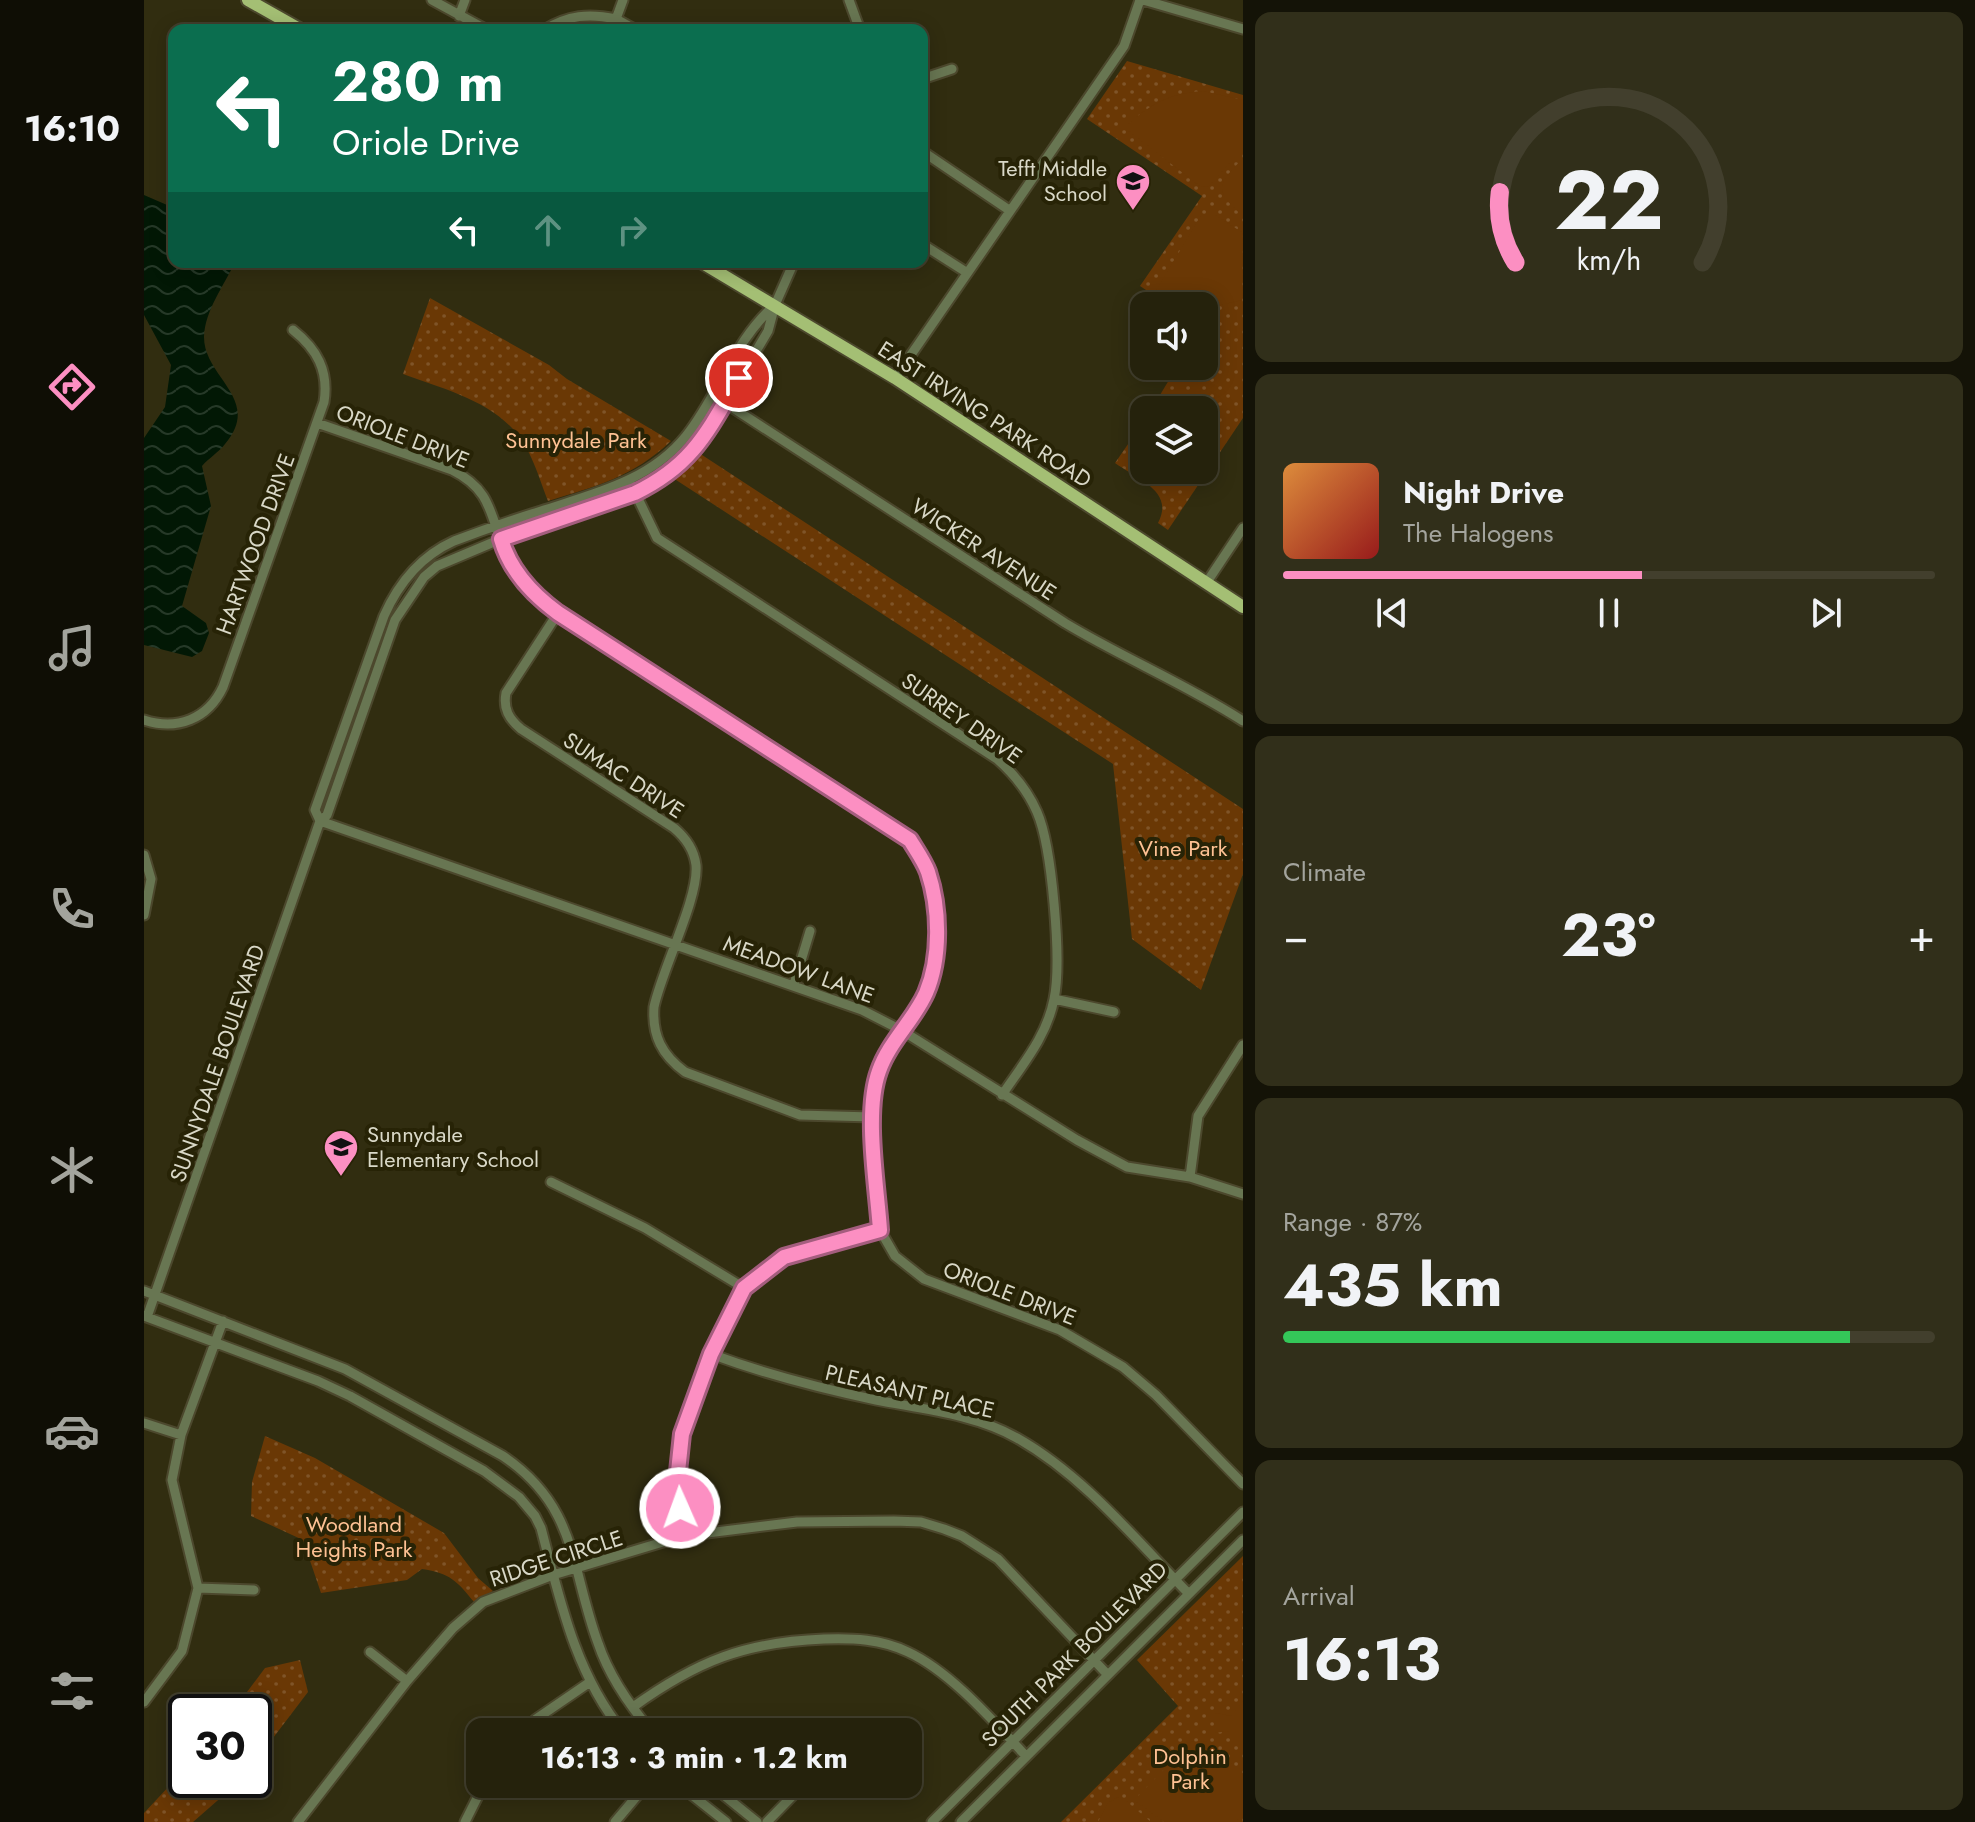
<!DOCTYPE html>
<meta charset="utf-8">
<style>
body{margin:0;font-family:Jost,sans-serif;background:#312f1a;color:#f1f3f6;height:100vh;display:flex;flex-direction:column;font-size:30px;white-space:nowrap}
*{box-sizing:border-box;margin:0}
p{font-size:26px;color:#a3a49d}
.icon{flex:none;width:44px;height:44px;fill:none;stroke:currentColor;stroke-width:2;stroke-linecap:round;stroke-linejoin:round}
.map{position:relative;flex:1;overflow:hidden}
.side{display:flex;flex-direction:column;gap:12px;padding:12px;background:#141307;width:732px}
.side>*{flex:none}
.top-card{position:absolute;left:24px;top:24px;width:760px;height:244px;border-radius:16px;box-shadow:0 4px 20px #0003,0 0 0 2px #423f2d;background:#0b6e4f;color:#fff;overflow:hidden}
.controls{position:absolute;left:986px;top:292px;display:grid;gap:16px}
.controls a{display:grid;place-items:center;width:88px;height:88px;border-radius:16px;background:#25220c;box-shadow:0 4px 20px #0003,0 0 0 2px #423f2d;font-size:40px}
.speed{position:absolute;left:24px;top:1694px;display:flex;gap:16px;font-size:40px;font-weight:700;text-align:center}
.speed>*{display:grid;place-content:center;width:104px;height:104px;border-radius:50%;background:#25220c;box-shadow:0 4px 20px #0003,0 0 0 2px #423f2d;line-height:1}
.speed .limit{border:4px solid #111;border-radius:12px;background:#fff;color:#111}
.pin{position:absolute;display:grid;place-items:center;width:68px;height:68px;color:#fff;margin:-34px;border:4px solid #fff;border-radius:50%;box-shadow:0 2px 8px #0007}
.me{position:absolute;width:88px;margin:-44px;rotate:358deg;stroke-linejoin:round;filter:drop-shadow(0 0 6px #0008)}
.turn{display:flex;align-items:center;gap:28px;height:168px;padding:0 32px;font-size:36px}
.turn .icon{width:104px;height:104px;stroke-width:2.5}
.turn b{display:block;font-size:56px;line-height:68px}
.lanes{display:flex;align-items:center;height:76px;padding:0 32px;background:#0003;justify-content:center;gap:40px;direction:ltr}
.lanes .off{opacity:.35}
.big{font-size:60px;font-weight:700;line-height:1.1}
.side .tile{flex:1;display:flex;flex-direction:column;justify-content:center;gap:12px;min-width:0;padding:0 28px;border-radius:16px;background:#312f1a}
.side .dial{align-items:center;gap:0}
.dial svg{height:208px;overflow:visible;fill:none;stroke:#423f2d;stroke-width:7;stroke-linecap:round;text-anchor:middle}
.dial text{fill:#f1f3f6;stroke:none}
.song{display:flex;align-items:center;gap:24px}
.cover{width:96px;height:96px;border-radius:12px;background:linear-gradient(135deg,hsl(30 70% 55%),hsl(0 70% 35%))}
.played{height:8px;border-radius:4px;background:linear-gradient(90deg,#fc8fc2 55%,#423f2d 55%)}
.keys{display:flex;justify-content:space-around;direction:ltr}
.heat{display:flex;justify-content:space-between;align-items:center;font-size:44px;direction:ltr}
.charge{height:12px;border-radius:6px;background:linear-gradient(90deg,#34c759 87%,#423f2d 0)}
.trip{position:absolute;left:322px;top:1718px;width:456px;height:80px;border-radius:16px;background:#25220c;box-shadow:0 4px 20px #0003,0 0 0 2px #423f2d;font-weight:700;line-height:80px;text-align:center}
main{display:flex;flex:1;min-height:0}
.tab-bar{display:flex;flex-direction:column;width:144px;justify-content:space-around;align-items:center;background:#0f0e05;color:#a3a49d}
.tab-bar .icon{width:56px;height:56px}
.tab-bar .active{color:#fc8fc2}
.tab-bar b{font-size:36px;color:#f1f3f6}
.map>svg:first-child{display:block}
.grass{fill:url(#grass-dots)}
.garden{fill:#6a3805}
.water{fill:url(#water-waves)}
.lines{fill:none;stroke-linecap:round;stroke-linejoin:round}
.minor-casing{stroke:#4c482d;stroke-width:13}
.major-casing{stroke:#4c482d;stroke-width:16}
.minor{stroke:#687652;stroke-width:9}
.major{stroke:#a4bf74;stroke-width:12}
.route-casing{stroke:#a45d7e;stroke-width:20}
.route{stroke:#fc8fc2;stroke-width:14}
.labels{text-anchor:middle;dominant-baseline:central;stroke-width:8;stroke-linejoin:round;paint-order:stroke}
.poi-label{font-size:22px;fill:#d9d8c7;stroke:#272306;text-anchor:end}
.street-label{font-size:22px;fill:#d9d8c7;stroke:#272306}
.park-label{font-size:22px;fill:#fec193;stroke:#272306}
</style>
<main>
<nav class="tab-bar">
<b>16:10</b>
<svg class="icon active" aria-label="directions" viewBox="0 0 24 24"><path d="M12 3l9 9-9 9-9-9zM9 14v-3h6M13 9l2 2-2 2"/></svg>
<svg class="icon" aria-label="music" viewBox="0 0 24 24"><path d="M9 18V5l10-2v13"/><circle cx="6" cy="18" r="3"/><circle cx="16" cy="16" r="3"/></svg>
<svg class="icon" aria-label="phone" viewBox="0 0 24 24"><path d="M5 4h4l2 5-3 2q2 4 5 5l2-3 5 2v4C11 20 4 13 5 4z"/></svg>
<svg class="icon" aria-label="climate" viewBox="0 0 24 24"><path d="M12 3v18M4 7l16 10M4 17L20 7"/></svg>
<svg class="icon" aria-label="car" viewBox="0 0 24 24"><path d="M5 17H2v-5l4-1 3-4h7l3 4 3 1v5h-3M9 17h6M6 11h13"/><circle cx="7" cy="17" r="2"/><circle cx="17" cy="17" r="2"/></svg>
<svg class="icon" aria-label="filters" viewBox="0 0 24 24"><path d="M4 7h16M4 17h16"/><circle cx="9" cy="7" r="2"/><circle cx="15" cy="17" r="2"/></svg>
</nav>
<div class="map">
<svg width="1099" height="1822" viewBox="0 0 1099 1822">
<defs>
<pattern id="grass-dots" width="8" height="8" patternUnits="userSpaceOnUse" patternTransform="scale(2)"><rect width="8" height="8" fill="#6a3805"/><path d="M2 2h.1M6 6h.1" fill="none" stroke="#7f5428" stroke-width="1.8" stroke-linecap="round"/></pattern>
<pattern id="water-waves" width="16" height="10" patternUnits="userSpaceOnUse" patternTransform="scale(2)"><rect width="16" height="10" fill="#021805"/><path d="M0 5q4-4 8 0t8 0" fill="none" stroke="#263928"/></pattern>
</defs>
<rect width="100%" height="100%" fill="#312d10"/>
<path class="grass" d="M 983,61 L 1099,95 L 1099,418 L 1024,530 L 1014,523 C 1031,491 993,479 971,463 L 1000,421 L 1000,470 L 1060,470 L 1060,410 L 1007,410 L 1025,380 L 1007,366 L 1060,366 L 1060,306 L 1022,306 L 1023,304 L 996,286 L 1058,196 L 943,119 Z
M 286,298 L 405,365 L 423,379 L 527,441 C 489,477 453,486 404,501 C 395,478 387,448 369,429 C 341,399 297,388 259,374 Z
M 555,453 L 1099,809 L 1099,874 L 1057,990 L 988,939 L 969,764 L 529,478 Z
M 121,1436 L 171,1458 L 300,1533 L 334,1578 L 349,1591 L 330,1602 C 313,1581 306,1573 278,1569 L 263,1580 L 177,1593 L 159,1540 L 107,1516 L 108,1482 Z
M 1099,1556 L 1099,1822 L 917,1822 L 1034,1706 L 993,1660 Z
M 156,1660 L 164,1692 L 110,1763 L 110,1712 L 88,1712 L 121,1668 Z
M 42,1768 L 42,1780 L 97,1780 L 49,1822 L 0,1822 L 0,1813 Z"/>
<path class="garden" d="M 1059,91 L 1099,100 L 1099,148 L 1065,186 L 1057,187 L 981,128 C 1003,105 1026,93 1059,91 Z
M 1099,158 L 1099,216 C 1069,189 1073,186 1099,158 Z
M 1058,214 L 1070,214 L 1099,233 L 1098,300 C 1066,309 1041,307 1011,292 Z
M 1099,1701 L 1099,1745 L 1085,1731 L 1071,1733 L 1071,1713 L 1087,1716 Z
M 1063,1741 L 1099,1774 L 1099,1816 L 1091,1822 L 1020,1822 L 990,1800 L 1047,1742 Z
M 976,1796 L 1007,1822 L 954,1822 L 964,1803 Z"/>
<path class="water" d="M 0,195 L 30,208 L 30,262 L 91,262 C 80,286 61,310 60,337 C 60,378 119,399 81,444 C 75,452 65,458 58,466 L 67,506 L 38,606 L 62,623 L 65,633 L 58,651 L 48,657 L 0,645 L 0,438 L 21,407 L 27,365 L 0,315 Z"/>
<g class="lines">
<g class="minor-casing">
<path id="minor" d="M 288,0 L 343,30
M 705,0 L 716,30
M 999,0 L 1099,29
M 315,16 L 321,0
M 472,19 L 492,30
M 400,30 C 424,15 445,13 472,19 L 479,0
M 778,79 L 808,69
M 778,151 L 865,210
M 778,244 L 822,272
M 751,378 L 980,46 L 996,0
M 569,395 L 921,623 C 979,658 1042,684 1099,721
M 173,423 L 308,470 C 346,489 346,512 359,548 C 366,566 379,581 391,596 L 766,840 L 784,871 L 792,913 L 792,958 L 782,994 L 757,1030 L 734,1072 L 728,1117 L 736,1230 L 751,1256 L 780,1279 L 916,1330 L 979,1367 L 1012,1395 L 1099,1484
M 485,480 L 513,538 L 853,759 C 870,774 884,791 893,812 C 908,846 918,962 910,999 C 903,1036 879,1064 858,1095
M 1063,582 L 1099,528
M 414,613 L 362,693 C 359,709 365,719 377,729 L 530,828 C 542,838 550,850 552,865 C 555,898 518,969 510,1007 C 508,1036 518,1055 541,1072 L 656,1115 L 728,1117
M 0,720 C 33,731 64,719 79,687 L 180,402 C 185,371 173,349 149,330
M 176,821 L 718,1010 L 757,1030 L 933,1140 L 983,1167 L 1046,1177 L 1099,1194
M 176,821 L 171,810 L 240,616 C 255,582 277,556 310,541 C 339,530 368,520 397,511 C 449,494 506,481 542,436 C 575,395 590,340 631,305
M 0,855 L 7,879 L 0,915
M 650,984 L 666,931
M 910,999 L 970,1012
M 1046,1177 L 1054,1116 L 1099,1045
M 407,1182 L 501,1228 L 600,1288
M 0,1291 L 201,1369 L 359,1456 C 434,1507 426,1567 454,1643 C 465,1676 486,1706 508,1732
M 0,1316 L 174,1381 L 206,1396 L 340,1471 L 375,1497 L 391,1516 L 397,1528 C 416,1600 431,1673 479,1732
M 3,1317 L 176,821 L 183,815 L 251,620 L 280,577 L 293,566 L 357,539 L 491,493 L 533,467 L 558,442 L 624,331 L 631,305 L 650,262
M 567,1354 C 621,1374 675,1388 732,1400 C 778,1409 831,1414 873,1438 C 940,1476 991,1539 1045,1594
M 0,1423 L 37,1435
M 539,1536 L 533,1481 L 538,1434 L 567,1354 L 600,1288 L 640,1257 L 736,1230
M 54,1588 L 110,1590
M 226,1652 L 263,1681
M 0,1702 L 38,1651 L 54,1588 L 28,1480 L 37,1435 L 79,1321
M 489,1707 C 553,1661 601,1642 680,1639 C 709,1638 737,1639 764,1652 C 807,1672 849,1721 882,1756
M 380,1732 L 392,1719 L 446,1682
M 534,1784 L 582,1822
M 566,1784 L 613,1822
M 154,1822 L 263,1681 L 309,1628 L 339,1602 L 409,1575 L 539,1536 L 653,1522 L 750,1521 L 777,1522 L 800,1529 L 818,1536 L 854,1559 L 963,1674
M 321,1822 L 340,1784
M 471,1822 L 503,1784
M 623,1822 L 660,1784
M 788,1822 L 1099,1512
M 817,1822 L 1099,1540"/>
</g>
<g class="major-casing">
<path id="major" d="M 104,0 L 157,30
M 557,262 L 751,378 L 1099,607"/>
</g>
<use href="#minor" class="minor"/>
<use href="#major" class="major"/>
</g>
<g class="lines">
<g class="route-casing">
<path id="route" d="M 536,1508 L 533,1481 L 538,1434 L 567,1354 L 600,1288 L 640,1257 L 736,1230 C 733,1185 720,1112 735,1071 C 745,1042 770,1020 782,993 C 797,958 796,908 784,872 C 780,861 772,850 766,840 L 414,613 C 388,594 366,571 357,539 L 491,493 C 549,465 564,431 595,378"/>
</g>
<use href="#route" class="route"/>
</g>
<defs>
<g id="school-pin" transform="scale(1.8)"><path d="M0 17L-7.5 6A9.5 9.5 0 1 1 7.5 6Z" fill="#fc8fc2" stroke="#272306"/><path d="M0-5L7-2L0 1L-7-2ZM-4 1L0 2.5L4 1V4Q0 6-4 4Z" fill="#111"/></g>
</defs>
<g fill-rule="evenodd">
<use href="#school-pin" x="989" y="181"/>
<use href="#school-pin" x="197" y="1147"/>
</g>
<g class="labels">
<g class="poi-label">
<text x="963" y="168">Tefft Middle<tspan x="963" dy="25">School</tspan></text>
<text x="223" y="1134" text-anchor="start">Sunnydale<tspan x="223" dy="25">Elementary School</tspan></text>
</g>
<g class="street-label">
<text transform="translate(841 414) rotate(33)">EAST IRVING PARK ROAD</text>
<text transform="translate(259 436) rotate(21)">ORIOLE DRIVE</text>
<text transform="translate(111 544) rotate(-70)">HARTWOOD DRIVE</text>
<text transform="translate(840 549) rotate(33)">WICKER AVENUE</text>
<text transform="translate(818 718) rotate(35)">SURREY DRIVE</text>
<text transform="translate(480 775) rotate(33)">SUMAC DRIVE</text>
<text transform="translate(655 969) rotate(20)">MEADOW LANE</text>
<text transform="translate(73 1063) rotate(-71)">SUNNYDALE BOULEVARD</text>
<text transform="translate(866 1293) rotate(21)">ORIOLE DRIVE</text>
<text transform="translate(766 1391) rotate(13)">PLEASANT PLACE</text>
<text transform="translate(412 1558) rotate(-18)">RIDGE CIRCLE</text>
<text transform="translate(930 1654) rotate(-45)">SOUTH PARK BOULEVARD</text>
</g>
<g class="park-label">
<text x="432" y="440">Sunnydale Park</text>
<text x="1039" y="848">Vine Park</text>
<text x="210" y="1524">Woodland<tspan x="210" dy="25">Heights Park</tspan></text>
<text x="1046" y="1756">Dolphin<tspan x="1046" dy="25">Park</tspan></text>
</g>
</g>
</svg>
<div class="controls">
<a><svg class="icon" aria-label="sound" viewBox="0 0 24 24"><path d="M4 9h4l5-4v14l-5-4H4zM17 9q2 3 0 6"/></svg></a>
<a><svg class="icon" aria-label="layers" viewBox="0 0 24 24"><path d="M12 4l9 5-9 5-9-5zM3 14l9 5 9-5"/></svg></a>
</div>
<div class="speed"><div class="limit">30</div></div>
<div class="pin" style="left:595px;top:378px;background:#d93025"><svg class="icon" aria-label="arrive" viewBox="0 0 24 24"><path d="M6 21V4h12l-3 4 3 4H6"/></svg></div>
<svg class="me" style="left:536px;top:1508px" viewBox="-20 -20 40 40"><circle r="17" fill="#fc8fc2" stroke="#fff" stroke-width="3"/><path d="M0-11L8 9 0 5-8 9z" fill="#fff"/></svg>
<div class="trip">16:13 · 3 min · 1.2 km</div>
<div class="top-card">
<div class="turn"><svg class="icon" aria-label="left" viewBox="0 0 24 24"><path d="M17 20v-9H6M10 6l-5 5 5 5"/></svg><div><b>280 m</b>Oriole Drive</div></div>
<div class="lanes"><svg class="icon" aria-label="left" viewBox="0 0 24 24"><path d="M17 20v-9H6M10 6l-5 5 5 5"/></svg><svg class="icon off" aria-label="ahead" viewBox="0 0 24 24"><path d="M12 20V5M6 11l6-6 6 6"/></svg><svg class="icon off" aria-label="right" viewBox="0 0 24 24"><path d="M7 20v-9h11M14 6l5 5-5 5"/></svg></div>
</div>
</div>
<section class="side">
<div class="tile dial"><svg viewBox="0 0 100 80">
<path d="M14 69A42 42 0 1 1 86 69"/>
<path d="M14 69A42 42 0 0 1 8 42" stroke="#fc8fc2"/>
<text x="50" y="56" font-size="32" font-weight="700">22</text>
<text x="50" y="72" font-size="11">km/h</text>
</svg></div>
<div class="tile">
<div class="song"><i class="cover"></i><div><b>Night Drive</b><p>The Halogens</p></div></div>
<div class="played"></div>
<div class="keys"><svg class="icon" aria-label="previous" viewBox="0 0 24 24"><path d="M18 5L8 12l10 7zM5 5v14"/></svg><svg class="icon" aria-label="pause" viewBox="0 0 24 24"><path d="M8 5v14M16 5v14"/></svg><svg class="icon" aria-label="next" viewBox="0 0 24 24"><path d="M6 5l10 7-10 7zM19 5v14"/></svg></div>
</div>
<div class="tile"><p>Climate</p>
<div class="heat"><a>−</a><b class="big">23°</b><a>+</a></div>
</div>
<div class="tile"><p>Range · 87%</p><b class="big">435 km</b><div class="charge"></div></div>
<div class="tile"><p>Arrival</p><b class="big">16:13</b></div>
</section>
</main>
